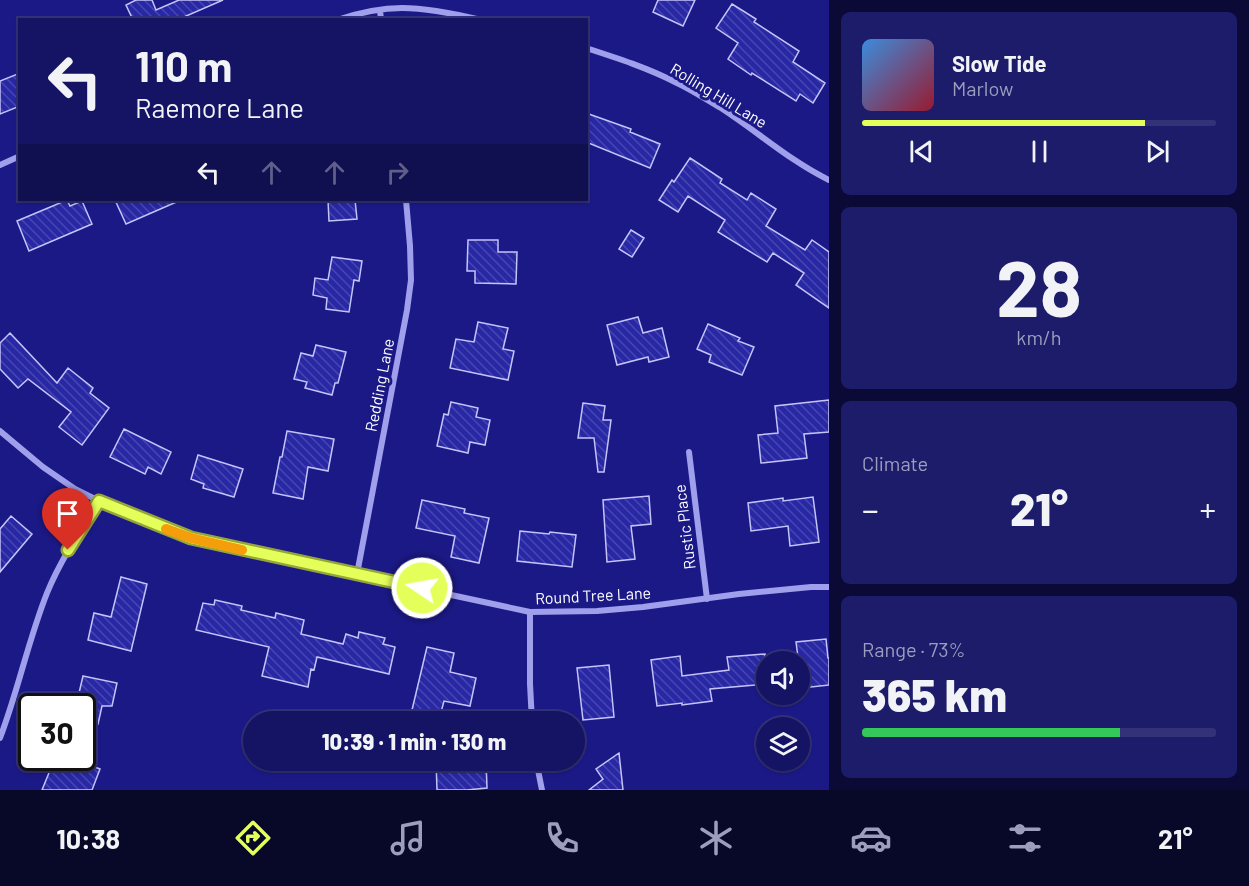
<!DOCTYPE html>
<meta charset="utf-8">
<style>
body{margin:0;font-family:Barlow,sans-serif;background:#1d1c6a;color:#f1f3f6;height:100vh;display:flex;flex-direction:column;font-size:22px;white-space:nowrap}
*{box-sizing:border-box;margin:0}
p{font-size:20px;color:#9d9ebf}
.icon{flex:none;width:33px;height:33px;fill:none;stroke:currentColor;stroke-width:2;stroke-linecap:round;stroke-linejoin:round}
.map{position:relative;flex:1;overflow:hidden}
.panel{display:flex;flex-direction:column;gap:12px;padding:12px;background:#0b0a37;width:420px}
.panel>*{flex:none}
.banner{position:absolute;left:18px;top:18px;width:570px;height:183px;border-radius:0px;box-shadow:0 2px 4px #0004,0 0 0 2px #333278;background:#141364;color:#f1f3f6;overflow:hidden}
.fabs{position:absolute;left:756px;top:651px;display:grid;gap:12px}
.fabs a{display:grid;place-items:center;width:54px;height:54px;border-radius:50%;background:#141364;box-shadow:0 2px 4px #0004,0 0 0 2px #333278;font-size:30px}
.speed{position:absolute;left:18px;top:693px;display:flex;gap:12px;font-size:30px;font-weight:700;text-align:center}
.speed>*{display:grid;place-content:center;width:78px;height:78px;border-radius:50%;background:#141364;box-shadow:0 2px 4px #0004,0 0 0 2px #333278;line-height:1}
.speed .limit{border:3px solid #111;border-radius:9px;background:#fff;color:#111}
.pin{position:absolute;display:grid;place-items:center;width:51px;height:51px;color:#fff;margin:-62px -26px;border-radius:50% 50% 50% 0;rotate:-45deg;box-shadow:0 0 6px #0007}
.pin .icon{rotate:45deg}
.me{position:absolute;width:66px;margin:-33px;rotate:282deg;stroke-linejoin:round;filter:drop-shadow(0 0 4px #0008)}
.turn{display:flex;align-items:center;gap:21px;height:126px;padding:0 18px;font-size:27px}
.turn .icon{width:78px;height:78px;stroke-width:2.5}
.turn b{display:block;font-size:42px;line-height:51px}
.lanes{display:flex;align-items:center;height:57px;padding:0 18px;background:#0003;justify-content:center;gap:30px;direction:ltr}
.lanes .off{opacity:.35}
.big{font-size:45px;font-weight:800;line-height:1.1}
.panel .widget{flex:1;display:flex;flex-direction:column;justify-content:center;gap:9px;min-width:0;padding:0 21px;border-radius:9px;background:#1d1c6a}
.panel .dial{align-items:center;gap:0}
.dial b{font-size:78px;line-height:1}
.song{display:flex;align-items:center;gap:18px}
.cover{width:72px;height:72px;border-radius:9px;background:linear-gradient(135deg,hsl(210 70% 55%),hsl(350 70% 35%))}
.played{height:6px;border-radius:3px;background:linear-gradient(90deg,#e4ff5a 80%,#333278 80%)}
.keys{display:flex;justify-content:space-around;direction:ltr}
.heat{display:flex;justify-content:space-between;align-items:center;font-size:33px;direction:ltr}
.charge{height:9px;border-radius:4px;background:linear-gradient(90deg,#34c759 73%,#333278 0)}
.trip{position:absolute;left:243px;top:711px;width:342px;height:60px;border-radius:30px;background:#141364;box-shadow:0 2px 4px #0004,0 0 0 2px #333278;font-weight:800;line-height:60px;text-align:center}
.menu{display:flex;height:96px;justify-content:space-around;align-items:center;background:#080828;color:#9d9ebf}
.menu .icon{width:42px;height:42px}
.menu .selected{color:#e4ff5a}
.menu b{font-size:27px;color:#f1f3f6}
main{display:flex;flex:1;min-height:0}
.map>svg:first-child{display:block}
.building{fill:url(#building-back-hatch);stroke:#c4c4f9;stroke-width:1.5}
.lines{fill:none;stroke-linecap:round;stroke-linejoin:round}
.minor{stroke:#9f9fec;stroke-width:6}
.route-casing{stroke:#94a63a;stroke-width:15}
.route{stroke:#e4ff5a;stroke-width:10}
.slow{stroke:#f59e0b;stroke-width:10}
.labels{text-anchor:middle;dominant-baseline:central;stroke-width:6;stroke-linejoin:round;paint-order:stroke}
.street-label{font-size:16px;fill:#fff;stroke:#1b1986}
</style>
<main>
<div class="map">
<svg width="829" height="790" viewBox="0 0 829 790">
<defs>
<pattern id="building-back-hatch" width="6" height="6" patternUnits="userSpaceOnUse" patternTransform="scale(1.5)"><rect width="6" height="6" fill="#2827a4"/><path d="M-1 5l2 2M0 0l6 6M5-1l2 2" fill="none" stroke="#4847b2"/></pattern>
</defs>
<rect width="100%" height="100%" fill="#1b1986"/>
<path class="building" d="M 136,0 L 152,0 L 156,10 L 179,0 L 223,0 L 177,20 L 133,20 L 126,5 Z
M 658,0 L 695,0 L 683,26 L 653,12 Z
M 732,4 L 756,19 L 754,22 L 799,51 L 793,62 L 825,83 L 813,103 L 800,94 L 796,101 L 752,73 L 751,75 L 728,59 L 738,43 L 716,28 Z
M 20,73 L 20,106 L 0,114 L 0,81 Z
M 586,113 L 631,129 L 630,132 L 660,144 L 650,168 L 586,142 Z
M 690,158 L 722,179 L 720,183 L 747,200 L 751,193 L 776,209 L 766,226 L 805,250 L 812,240 L 829,252 L 829,308 L 796,285 L 804,273 L 773,253 L 767,262 L 718,232 L 725,220 L 688,196 L 678,212 L 659,200 L 672,180 L 674,182 Z
M 67,200 L 70,206 L 82,201 L 92,224 L 29,251 L 17,221 Z
M 115,200 L 181,200 L 126,224 Z
M 328,200 L 355,200 L 357,219 L 329,221 Z
M 631,230 L 644,238 L 632,257 L 619,249 Z
M 468,240 L 498,240 L 498,252 L 517,252 L 516,284 L 475,283 L 475,271 L 467,271 Z
M 332,257 L 362,261 L 359,281 L 354,280 L 349,312 L 326,309 L 327,298 L 313,295 L 315,278 L 328,280 Z
M 638,317 L 643,333 L 662,328 L 669,357 L 649,362 L 648,357 L 617,365 L 607,325 Z
M 478,322 L 508,328 L 503,349 L 514,351 L 508,380 L 450,368 L 456,339 L 474,342 Z
M 708,324 L 740,338 L 738,341 L 754,347 L 742,375 L 709,362 L 711,355 L 697,349 Z
M 10,333 L 57,383 L 68,368 L 93,388 L 90,393 L 109,408 L 82,445 L 59,427 L 71,412 L 28,379 L 18,388 L 0,369 L 0,343 Z
M 316,345 L 346,352 L 338,383 L 335,383 L 332,395 L 305,388 L 307,382 L 294,379 L 301,353 L 313,356 Z
M 829,400 L 829,432 L 804,434 L 807,458 L 761,463 L 758,435 L 778,433 L 775,406 Z
M 451,402 L 478,408 L 476,417 L 490,420 L 485,445 L 470,442 L 468,453 L 437,446 L 444,414 L 448,415 Z
M 583,403 L 605,406 L 603,420 L 611,420 L 604,472 L 598,472 L 594,438 L 578,438 Z
M 124,429 L 171,452 L 161,474 L 148,467 L 145,474 L 110,457 Z
M 287,431 L 334,439 L 328,471 L 308,467 L 303,499 L 273,493 L 280,457 L 282,457 Z
M 198,455 L 243,469 L 234,497 L 203,488 L 204,484 L 191,479 Z
M 649,496 L 651,524 L 631,526 L 635,559 L 607,562 L 603,500 Z
M 813,497 L 819,542 L 790,546 L 788,526 L 751,531 L 748,503 L 783,498 L 783,501 Z
M 422,500 L 465,509 L 464,513 L 489,518 L 479,563 L 451,557 L 455,536 L 416,528 Z
M 11,516 L 32,534 L 0,572 L 0,529 Z
M 520,531 L 549,534 L 550,532 L 576,535 L 572,567 L 517,561 Z
M 121,577 L 147,584 L 131,651 L 88,640 L 94,613 L 111,617 Z
M 215,600 L 242,606 L 241,610 L 275,618 L 276,613 L 304,620 L 301,634 L 343,644 L 346,634 L 358,638 L 359,632 L 385,638 L 383,644 L 395,647 L 389,674 L 317,657 L 314,670 L 311,669 L 308,687 L 262,676 L 269,647 L 196,630 L 203,603 L 214,605 Z
M 826,639 L 828,658 L 829,658 L 829,685 L 802,688 L 796,642 Z
M 427,647 L 454,653 L 450,672 L 476,678 L 470,706 L 444,701 L 440,716 L 412,710 Z
M 765,654 L 765,657 L 766,657 L 766,684 L 710,689 L 712,701 L 682,705 L 682,703 L 657,706 L 651,660 L 680,656 L 682,676 L 729,670 L 727,657 Z
M 609,665 L 614,717 L 583,720 L 577,668 Z
M 83,676 L 117,683 L 112,706 L 102,706 L 98,724 L 82,720 L 82,706 L 76,706 Z
M 619,753 L 623,790 L 589,790 L 603,779 L 596,769 Z
M 61,758 L 71,758 L 100,769 L 92,790 L 42,790 L 53,763 L 58,765 Z
M 436,760 L 486,760 L 487,788 L 467,790 L 437,790 Z"/>
<g class="lines">
<path class="minor" d="M 380,10 L 381,20
M 337,20 C 358,13 380,8 402,8 C 429,8 456,14 481,20
M 586,48 C 617,58 648,68 677,83 C 692,90 707,100 721,108 C 758,132 790,161 829,180
M 0,165 L 20,156
M 0,431 L 43,467 L 75,489 L 99,501 L 191,539 L 530,612 L 597,611 L 643,607 L 739,594 L 811,587 L 829,587
M 689,452 L 707,599
M 357,574 L 407,310 L 411,280 L 410,246 L 406,200
M 530,612 L 530,684 L 532,722
M 0,738 C 18,691 28,641 47,593 C 60,561 80,531 99,501
M 536,760 L 542,790"/>
</g>
<g class="lines">
<g class="route-casing">
<path id="route" d="M 68,550 L 99,501 L 191,538 L 422,588"/>
</g>
<use href="#route" class="route"/>
<path class="slow" d="M 166,529 L 191,538 L 242,550"/>
</g>
<g class="labels">
<g class="street-label">
<text transform="translate(719 95) rotate(31)">Rolling Hill Lane</text>
<text transform="translate(379 385) rotate(-79)">Redding Lane</text>
<text transform="translate(684 527) rotate(-97)">Rustic Place</text>
<text transform="translate(593 595) rotate(-3)">Round Tree Lane</text>
</g>
</g>
</svg>
<div class="fabs">
<a><svg class="icon" aria-label="sound" viewBox="0 0 24 24"><path d="M4 9h4l5-4v14l-5-4H4zM17 9q2 3 0 6"/></svg></a>
<a><svg class="icon" aria-label="layers" viewBox="0 0 24 24"><path d="M12 4l9 5-9 5-9-5zM3 14l9 5 9-5"/></svg></a>
</div>
<div class="speed"><div class="limit">30</div></div>
<div class="pin" style="left:68px;top:550px;background:#d93025"><svg class="icon" aria-label="arrive" viewBox="0 0 24 24"><path d="M6 21V4h12l-3 4 3 4H6"/></svg></div>
<svg class="me" style="left:422px;top:588px" viewBox="-20 -20 40 40"><circle r="17" fill="#e4ff5a" stroke="#fff" stroke-width="3"/><path d="M0-11L8 9 0 5-8 9z" fill="#fff"/></svg>
<div class="trip">10:39 · 1 min · 130 m</div>
<div class="banner">
<div class="turn"><svg class="icon" aria-label="left" viewBox="0 0 24 24"><path d="M17 20v-9H6M10 6l-5 5 5 5"/></svg><div><b>110 m</b>Raemore Lane</div></div>
<div class="lanes"><svg class="icon" aria-label="left" viewBox="0 0 24 24"><path d="M17 20v-9H6M10 6l-5 5 5 5"/></svg><svg class="icon off" aria-label="ahead" viewBox="0 0 24 24"><path d="M12 20V5M6 11l6-6 6 6"/></svg><svg class="icon off" aria-label="ahead" viewBox="0 0 24 24"><path d="M12 20V5M6 11l6-6 6 6"/></svg><svg class="icon off" aria-label="right" viewBox="0 0 24 24"><path d="M7 20v-9h11M14 6l5 5-5 5"/></svg></div>
</div>
</div>
<section class="panel">
<div class="widget">
<div class="song"><i class="cover"></i><div><b>Slow Tide</b><p>Marlow</p></div></div>
<div class="played"></div>
<div class="keys"><svg class="icon" aria-label="previous" viewBox="0 0 24 24"><path d="M18 5L8 12l10 7zM5 5v14"/></svg><svg class="icon" aria-label="pause" viewBox="0 0 24 24"><path d="M8 5v14M16 5v14"/></svg><svg class="icon" aria-label="next" viewBox="0 0 24 24"><path d="M6 5l10 7-10 7zM19 5v14"/></svg></div>
</div>
<div class="widget dial"><b>28</b><p>km/h</p></div>
<div class="widget"><p>Climate</p>
<div class="heat"><a>−</a><b class="big">21°</b><a>+</a></div>
</div>
<div class="widget"><p>Range · 73%</p><b class="big">365 km</b><div class="charge"></div></div>
</section>
</main>
<nav class="menu">
<b>10:38</b>
<svg class="icon selected" aria-label="directions" viewBox="0 0 24 24"><path d="M12 3l9 9-9 9-9-9zM9 14v-3h6M13 9l2 2-2 2"/></svg>
<svg class="icon" aria-label="music" viewBox="0 0 24 24"><path d="M9 18V5l10-2v13"/><circle cx="6" cy="18" r="3"/><circle cx="16" cy="16" r="3"/></svg>
<svg class="icon" aria-label="phone" viewBox="0 0 24 24"><path d="M5 4h4l2 5-3 2q2 4 5 5l2-3 5 2v4C11 20 4 13 5 4z"/></svg>
<svg class="icon" aria-label="climate" viewBox="0 0 24 24"><path d="M12 3v18M4 7l16 10M4 17L20 7"/></svg>
<svg class="icon" aria-label="car" viewBox="0 0 24 24"><path d="M5 17H2v-5l4-1 3-4h7l3 4 3 1v5h-3M9 17h6M6 11h13"/><circle cx="7" cy="17" r="2"/><circle cx="17" cy="17" r="2"/></svg>
<svg class="icon" aria-label="filters" viewBox="0 0 24 24"><path d="M4 7h16M4 17h16"/><circle cx="9" cy="7" r="2"/><circle cx="15" cy="17" r="2"/></svg>
<b>21°</b>
</nav>
